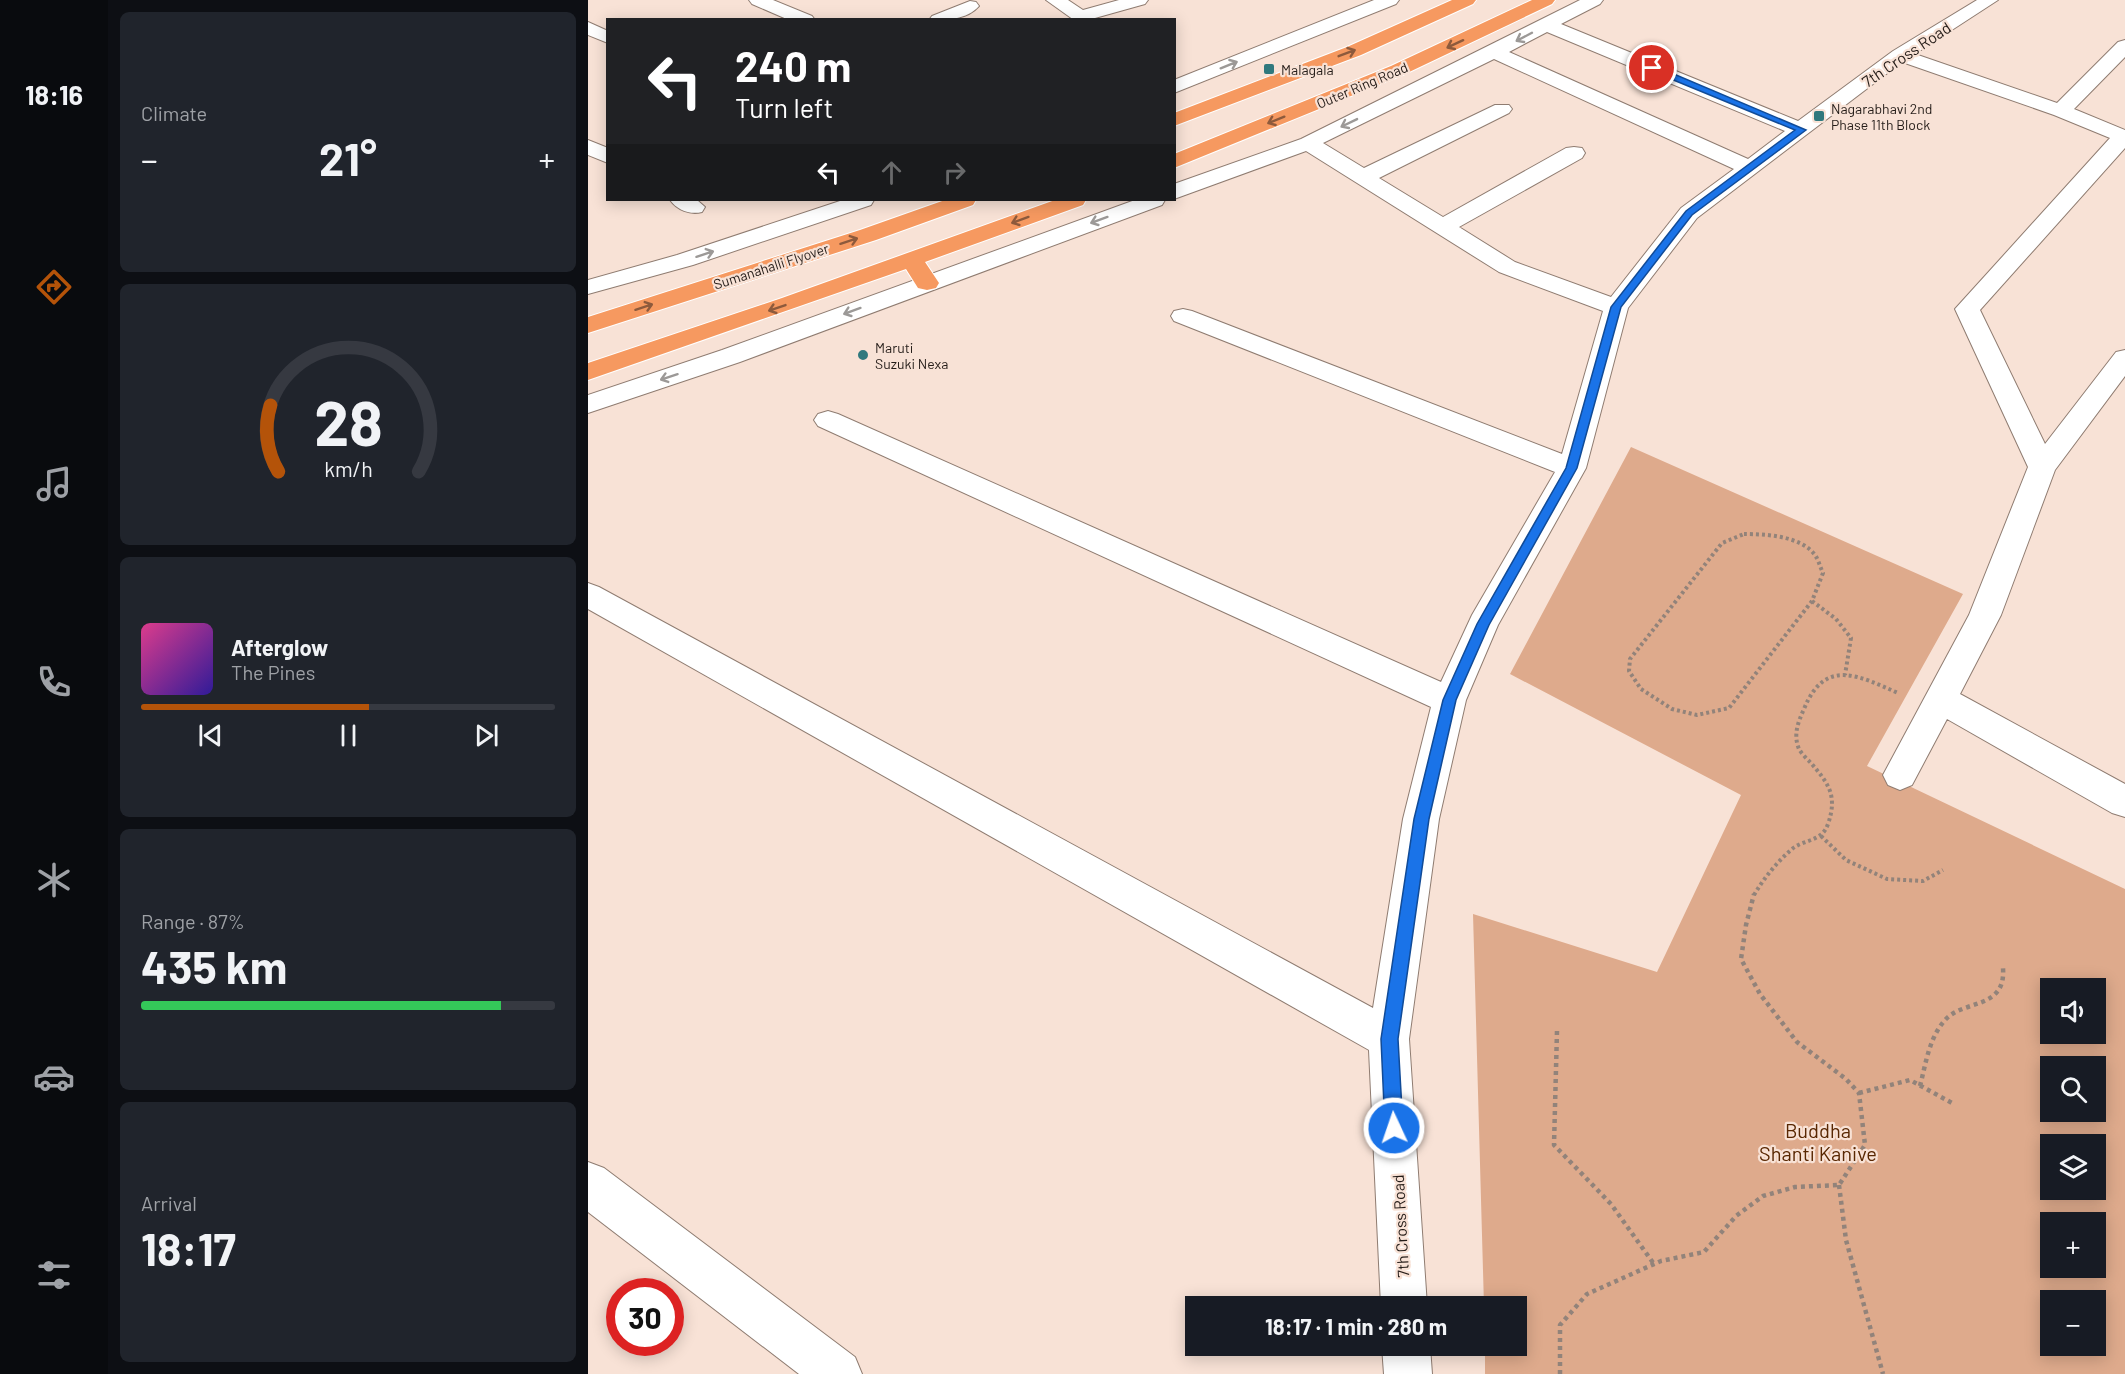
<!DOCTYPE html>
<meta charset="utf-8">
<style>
body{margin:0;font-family:Barlow,sans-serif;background:#20242c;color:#f1f3f6;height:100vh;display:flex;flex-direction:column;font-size:22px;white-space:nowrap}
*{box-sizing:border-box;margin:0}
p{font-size:20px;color:#9ea1a6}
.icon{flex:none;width:33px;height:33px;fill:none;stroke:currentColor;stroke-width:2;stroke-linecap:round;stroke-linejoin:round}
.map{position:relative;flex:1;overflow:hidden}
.details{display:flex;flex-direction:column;gap:12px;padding:12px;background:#0d0f14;width:480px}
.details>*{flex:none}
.top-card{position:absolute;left:18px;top:18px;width:570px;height:183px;border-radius:0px;box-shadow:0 3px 15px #0003;background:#202124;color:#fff;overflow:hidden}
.fabs{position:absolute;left:1452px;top:978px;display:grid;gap:12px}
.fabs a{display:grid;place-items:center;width:66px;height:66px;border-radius:0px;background:#171b24;box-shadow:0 3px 15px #0003;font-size:30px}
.speed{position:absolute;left:18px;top:1278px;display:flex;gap:12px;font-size:30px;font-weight:700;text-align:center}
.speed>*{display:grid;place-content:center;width:78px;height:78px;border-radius:50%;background:#171b24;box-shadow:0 3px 15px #0003;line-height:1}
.speed .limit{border:9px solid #d22;background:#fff;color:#111}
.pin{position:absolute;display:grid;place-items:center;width:51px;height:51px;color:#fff;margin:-26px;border:3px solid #fff;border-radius:50%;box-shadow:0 2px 6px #0007}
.me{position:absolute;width:66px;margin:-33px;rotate:357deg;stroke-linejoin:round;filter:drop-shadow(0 0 4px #0008)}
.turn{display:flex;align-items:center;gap:21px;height:126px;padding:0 30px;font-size:27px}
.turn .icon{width:78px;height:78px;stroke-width:2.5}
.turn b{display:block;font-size:42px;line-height:51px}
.lanes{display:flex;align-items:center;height:57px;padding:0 30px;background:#0003;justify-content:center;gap:30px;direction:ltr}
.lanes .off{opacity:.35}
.big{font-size:45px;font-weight:700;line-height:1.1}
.details .card{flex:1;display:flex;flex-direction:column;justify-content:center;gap:9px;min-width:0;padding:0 21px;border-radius:9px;background:#20242c}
.details .dial{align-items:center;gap:0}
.dial svg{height:156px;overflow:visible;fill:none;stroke:#363941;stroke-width:7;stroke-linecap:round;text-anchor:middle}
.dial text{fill:#f1f3f6;stroke:none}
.song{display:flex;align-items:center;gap:18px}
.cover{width:72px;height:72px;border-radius:9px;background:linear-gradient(135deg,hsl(330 70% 55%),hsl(250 70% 35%))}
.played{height:6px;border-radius:3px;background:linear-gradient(90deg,#b45309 55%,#363941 55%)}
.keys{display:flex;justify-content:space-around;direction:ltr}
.heat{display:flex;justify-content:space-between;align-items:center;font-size:33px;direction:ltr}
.charge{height:9px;border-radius:4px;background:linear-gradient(90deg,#34c759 87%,#363941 0)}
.trip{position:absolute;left:597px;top:1296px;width:342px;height:60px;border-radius:0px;background:#171b24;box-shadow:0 3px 15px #0003;font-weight:700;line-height:60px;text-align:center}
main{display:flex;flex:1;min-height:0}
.tabs{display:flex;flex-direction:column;width:108px;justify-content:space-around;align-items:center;background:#090b0e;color:#9ea1a6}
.tabs .icon{width:42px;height:42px}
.tabs .on{color:#b45309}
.tabs b{font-size:27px;color:#f1f3f6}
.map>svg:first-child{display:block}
.green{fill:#deaa8c;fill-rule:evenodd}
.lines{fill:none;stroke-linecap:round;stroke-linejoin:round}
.minor-casing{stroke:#8f7c71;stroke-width:2}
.highway-casing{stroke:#fff;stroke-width:2}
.path-far1{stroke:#92837a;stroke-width:4;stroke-dasharray:3 3;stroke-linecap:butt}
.path{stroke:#92837a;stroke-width:4.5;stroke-dasharray:4 4;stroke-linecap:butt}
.minor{fill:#fff;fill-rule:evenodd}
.highway{fill:#f69960;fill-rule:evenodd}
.oneway{stroke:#9c9997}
.oneway2{stroke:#8d5a3c}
.route{fill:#1a73e8;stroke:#114b97;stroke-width:1.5}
.poi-dot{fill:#30797e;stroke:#f8e2d6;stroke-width:2}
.labels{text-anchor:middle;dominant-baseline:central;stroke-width:4.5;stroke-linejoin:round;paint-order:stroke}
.far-poi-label{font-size:14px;fill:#241c18;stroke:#f8e2d6;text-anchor:start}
.far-street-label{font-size:14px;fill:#241c18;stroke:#f8e2d6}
.street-label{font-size:16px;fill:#241c18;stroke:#f8e2d6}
.near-park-label{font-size:20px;fill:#592702;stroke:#f8e2d6}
</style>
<main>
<nav class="tabs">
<b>18:16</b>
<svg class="icon on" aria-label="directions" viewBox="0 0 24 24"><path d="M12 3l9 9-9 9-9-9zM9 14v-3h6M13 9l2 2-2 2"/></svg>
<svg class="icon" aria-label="music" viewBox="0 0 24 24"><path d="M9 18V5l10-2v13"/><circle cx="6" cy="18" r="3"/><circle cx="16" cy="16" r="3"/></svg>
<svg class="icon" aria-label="phone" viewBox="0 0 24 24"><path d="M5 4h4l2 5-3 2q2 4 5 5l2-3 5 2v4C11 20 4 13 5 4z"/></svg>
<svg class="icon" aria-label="climate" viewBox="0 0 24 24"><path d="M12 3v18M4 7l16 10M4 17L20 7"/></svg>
<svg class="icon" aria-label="car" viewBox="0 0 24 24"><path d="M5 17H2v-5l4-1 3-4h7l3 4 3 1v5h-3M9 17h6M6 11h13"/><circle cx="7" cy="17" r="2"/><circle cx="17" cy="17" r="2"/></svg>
<svg class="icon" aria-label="filters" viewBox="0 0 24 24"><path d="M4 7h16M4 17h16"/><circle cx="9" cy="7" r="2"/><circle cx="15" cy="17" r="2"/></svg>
</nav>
<section class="details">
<div class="card"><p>Climate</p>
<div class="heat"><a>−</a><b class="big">21°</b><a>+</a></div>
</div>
<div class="card dial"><svg viewBox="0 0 100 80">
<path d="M14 69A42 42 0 1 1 86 69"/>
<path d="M14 69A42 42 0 0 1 10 35" stroke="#b45309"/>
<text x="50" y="56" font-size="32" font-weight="700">28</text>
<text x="50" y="72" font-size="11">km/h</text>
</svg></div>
<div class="card">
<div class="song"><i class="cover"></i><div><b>Afterglow</b><p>The Pines</p></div></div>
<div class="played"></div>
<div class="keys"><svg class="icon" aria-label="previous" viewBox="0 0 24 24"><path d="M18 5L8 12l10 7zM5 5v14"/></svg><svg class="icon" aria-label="pause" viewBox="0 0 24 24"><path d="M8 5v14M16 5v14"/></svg><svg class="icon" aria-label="next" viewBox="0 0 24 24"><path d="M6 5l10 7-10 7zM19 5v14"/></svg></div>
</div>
<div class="card"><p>Range · 87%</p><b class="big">435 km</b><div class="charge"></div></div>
<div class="card"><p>Arrival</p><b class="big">18:17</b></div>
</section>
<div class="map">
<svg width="1537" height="1374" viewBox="0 0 1537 1374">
<rect width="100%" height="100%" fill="#f8e2d6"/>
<path class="green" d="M 1043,447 L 1375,594 L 1279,766 L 1537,889 L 1537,1374 L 897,1374 L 897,1346 L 928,1346 L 928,1306 L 896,1306 L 885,914 L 1069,972 L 1153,795 L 922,674 ZM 1462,988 L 1508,988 L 1508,1034 L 1462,1034 ZM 1462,1066 L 1508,1066 L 1508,1112 L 1462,1112 ZM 1462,1144 L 1508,1144 L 1508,1190 L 1462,1190 ZM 1462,1222 L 1508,1222 L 1508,1268 L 1462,1268 ZM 1462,1300 L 1508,1300 L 1508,1346 L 1462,1346 Z"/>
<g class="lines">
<g class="minor-casing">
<path id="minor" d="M 161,0 L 185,0 L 224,16 L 227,20 L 201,20 L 164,4 Z
M 458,0 L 480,0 L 495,10 L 531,0 L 560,0 L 557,4 L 507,18 L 508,20 L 486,20 Z
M 786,0 L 811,0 L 808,4 L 586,93 L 586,80 Z
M 992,0 L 1015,0 L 1012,4 L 973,24 L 1210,121 L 1305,51 L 1389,0 L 1410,0 L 1327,54 L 1469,103 L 1530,42 L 1537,40 L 1537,57 L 1486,109 L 1537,130 L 1537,148 L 1392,310 L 1457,444 L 1528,352 L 1537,350 L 1537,376 L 1467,470 L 1413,615 L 1372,694 L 1537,784 L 1537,817 L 1524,813 L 1359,719 L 1324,785 L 1312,790 L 1300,785 L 1295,775 L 1381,615 L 1440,467 L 1367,309 L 1522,138 L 1466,115 L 1314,62 L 1109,218 L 1040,308 L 998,468 L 910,625 L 878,700 L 851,819 L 821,1039 L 839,1306 L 793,1306 L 781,1050 L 0,609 L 0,583 L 11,587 L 785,1008 L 815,819 L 843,707 L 230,426 L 226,420 L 230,414 L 240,411 L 250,414 L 853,682 L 884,615 L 967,472 L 586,321 L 583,316 L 586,311 L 595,309 L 604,311 L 974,454 L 1015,311 L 911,272 L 718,151 L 586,199 L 586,184 L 713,139 ZM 959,32 L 1197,131 L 1160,159 L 921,52 ZM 906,59 L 1146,169 L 1093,208 L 1023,297 L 927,262 L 871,227 L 994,158 L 997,153 L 994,148 L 986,147 L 978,148 L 855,217 L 791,178 L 921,113 L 924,109 L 921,105 L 907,105 L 776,168 L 735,143 Z
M 382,1 L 388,2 L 391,6 C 379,20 358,20 341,20 L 344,16 Z
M 0,22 L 20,31 L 20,43 L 0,35 Z
M 0,140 L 20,148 L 20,163 L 0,155 Z
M 82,200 L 109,200 L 117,207 L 114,212 C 102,215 89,210 82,200 Z
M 255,200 L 286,200 L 283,205 L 105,265 L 0,294 L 0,280 L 89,255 Z
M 547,200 L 577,200 L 574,205 L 152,362 L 0,413 L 0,395 L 134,350 Z
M 0,1162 L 16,1168 L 267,1357 L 274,1374 L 211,1374 L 0,1212 Z
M 794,1346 L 842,1346 L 844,1374 L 796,1374 Z"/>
</g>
<g class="highway-casing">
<path id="highway" d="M 864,0 L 888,0 L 885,4 L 773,55 L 586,126 L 586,113 L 759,47 Z
M 944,0 L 967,0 L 964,4 L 817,74 L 586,168 L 586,154 L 803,66 Z
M 357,200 L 388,200 L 385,205 L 288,240 L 0,333 L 0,317 L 272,230 Z
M 467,200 L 498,200 L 495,205 L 337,262 L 351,283 L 348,288 L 339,290 L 330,288 L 318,269 L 0,380 L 0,363 L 194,298 Z"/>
</g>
<path class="path-far1" d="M 1156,534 C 1178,534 1213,536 1227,555 C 1231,561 1232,567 1235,573 L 1224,601 L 1141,708 L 1109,715 L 1084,709 L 1053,689 L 1041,671 L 1042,659 L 1134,543 Z
M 1224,601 L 1248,619 L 1263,638 L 1257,675
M 1233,836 L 1258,860 L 1299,879 L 1335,881 L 1355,870
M 1166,895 C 1176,878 1189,862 1204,849 C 1216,839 1234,842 1240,824 C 1250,795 1240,783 1223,763 C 1219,759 1213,753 1211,749 C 1205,735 1210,722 1216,709 C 1237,657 1271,676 1310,693"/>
<path class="path" d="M 969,1031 L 966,1145 L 1023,1204 L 1066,1264
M 1332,1086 C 1338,1063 1341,1038 1357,1020 C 1376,999 1418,1010 1415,968
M 1271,1093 L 1322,1080 L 1364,1103
M 1251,1185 L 1258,1240 L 1295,1374
M 972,1374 L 972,1325 L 999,1294 L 1073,1261 L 1116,1252 L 1148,1216 L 1175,1196 L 1207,1187 L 1251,1185 L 1277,1145 L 1271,1093 L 1258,1079 L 1209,1042 L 1172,994 L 1153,959 L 1158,925 L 1166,894"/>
<use href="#minor" class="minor"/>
<use href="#highway" class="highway"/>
</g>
<defs><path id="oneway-shaft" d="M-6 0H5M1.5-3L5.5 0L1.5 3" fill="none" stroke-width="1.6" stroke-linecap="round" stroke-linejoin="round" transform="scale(1.5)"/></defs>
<g class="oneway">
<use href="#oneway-shaft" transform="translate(936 37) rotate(152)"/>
<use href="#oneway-shaft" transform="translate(641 65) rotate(-22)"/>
<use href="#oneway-shaft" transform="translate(761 123) rotate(154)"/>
<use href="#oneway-shaft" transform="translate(511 220) rotate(160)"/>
<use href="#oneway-shaft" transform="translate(117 254) rotate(-18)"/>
<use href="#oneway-shaft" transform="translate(264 311) rotate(160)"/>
<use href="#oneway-shaft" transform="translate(81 377) rotate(162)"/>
</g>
<g class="oneway2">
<use href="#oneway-shaft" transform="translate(867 44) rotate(155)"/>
<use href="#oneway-shaft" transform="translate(759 53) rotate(-21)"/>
<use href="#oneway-shaft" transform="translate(688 120) rotate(158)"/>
<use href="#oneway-shaft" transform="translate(432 220) rotate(160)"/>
<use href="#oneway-shaft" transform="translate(261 241) rotate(-18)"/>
<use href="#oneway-shaft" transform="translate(56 307) rotate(-18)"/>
<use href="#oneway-shaft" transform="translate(189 308) rotate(161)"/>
</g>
<path class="route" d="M 1061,66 L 1067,66 L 1218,130 L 1104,215 L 1033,307 L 989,468 L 901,625 L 868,700 L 841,819 L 810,1039 L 815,1128 L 812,1135 L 806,1137 L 800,1135 L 797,1128 L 793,1039 L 826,819 L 855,700 L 889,624 L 978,468 L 1023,307 L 1098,211 L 1207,130 L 1061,70 Z"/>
<g class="poi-dot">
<rect x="675" y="63" width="12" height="12" rx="3"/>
<rect x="1225" y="110" width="12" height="12" rx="3"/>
<circle cx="275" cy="355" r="6"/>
</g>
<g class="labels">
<g class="far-poi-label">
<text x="693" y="69">Malagala</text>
<text x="1243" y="108">Nagarabhavi 2nd<tspan x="1243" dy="16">Phase 11th Block</tspan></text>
<text x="287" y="347">Maruti<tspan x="287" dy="16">Suzuki Nexa</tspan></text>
</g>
<g class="far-street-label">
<text transform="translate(774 85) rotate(-23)">Outer Ring Road</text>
<text transform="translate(183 266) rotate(-18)">Sumanahalli Flyover</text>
</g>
<g class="street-label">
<text transform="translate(1318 54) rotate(-34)">7th Cross Road</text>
<text transform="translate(812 1226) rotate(-93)">7th Cross Road</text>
</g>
<g class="near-park-label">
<text x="1230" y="1130">Buddha<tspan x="1230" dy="23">Shanti Kanive</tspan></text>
</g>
</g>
</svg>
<div class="fabs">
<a><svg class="icon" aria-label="sound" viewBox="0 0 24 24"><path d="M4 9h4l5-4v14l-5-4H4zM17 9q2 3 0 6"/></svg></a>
<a><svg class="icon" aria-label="search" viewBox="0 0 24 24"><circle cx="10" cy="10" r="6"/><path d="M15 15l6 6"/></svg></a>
<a><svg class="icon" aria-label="layers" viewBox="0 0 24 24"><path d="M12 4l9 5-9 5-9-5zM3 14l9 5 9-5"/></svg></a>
<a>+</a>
<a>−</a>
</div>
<div class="speed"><div class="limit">30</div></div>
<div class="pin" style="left:1064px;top:68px;background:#d93025"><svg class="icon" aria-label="arrive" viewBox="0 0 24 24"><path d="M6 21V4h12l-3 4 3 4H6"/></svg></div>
<svg class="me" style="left:806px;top:1128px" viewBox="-20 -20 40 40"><circle r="17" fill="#1a73e8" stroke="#fff" stroke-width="3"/><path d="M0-11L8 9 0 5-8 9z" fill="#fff"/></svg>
<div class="trip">18:17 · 1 min · 280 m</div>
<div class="top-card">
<div class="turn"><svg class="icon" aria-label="left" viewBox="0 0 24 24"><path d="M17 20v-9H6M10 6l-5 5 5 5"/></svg><div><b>240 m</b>Turn left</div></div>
<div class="lanes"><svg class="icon" aria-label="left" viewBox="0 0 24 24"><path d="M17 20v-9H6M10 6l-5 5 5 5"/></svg><svg class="icon off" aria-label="ahead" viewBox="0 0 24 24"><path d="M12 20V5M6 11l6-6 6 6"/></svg><svg class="icon off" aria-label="right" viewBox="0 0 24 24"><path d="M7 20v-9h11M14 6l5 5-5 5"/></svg></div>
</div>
</div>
</main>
